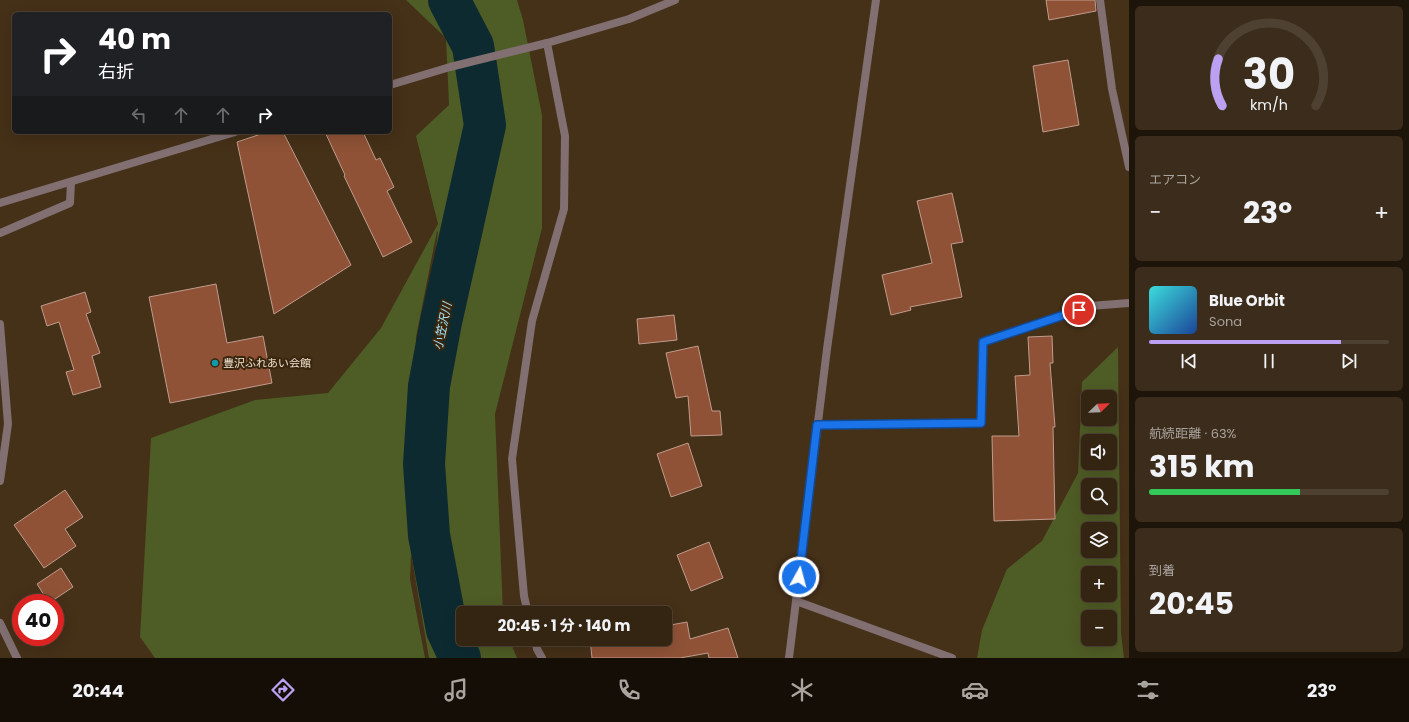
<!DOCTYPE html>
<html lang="ja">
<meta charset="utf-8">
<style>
body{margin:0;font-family:Poppins,"Noto Sans JP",sans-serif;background:#3c2c1b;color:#f1f3f6;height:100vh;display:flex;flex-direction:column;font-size:15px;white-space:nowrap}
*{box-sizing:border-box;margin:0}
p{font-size:13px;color:#a9a49f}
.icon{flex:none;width:22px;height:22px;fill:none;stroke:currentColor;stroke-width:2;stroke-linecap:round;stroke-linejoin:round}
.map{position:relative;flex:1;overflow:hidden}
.side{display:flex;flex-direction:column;gap:6px;padding:6px;background:#1d140a;width:280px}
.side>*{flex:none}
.top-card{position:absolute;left:12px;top:12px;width:380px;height:122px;border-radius:6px;box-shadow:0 4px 16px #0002,0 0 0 1px #4e4132;background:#202124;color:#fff;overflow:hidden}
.needle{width:26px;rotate:67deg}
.buttons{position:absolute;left:1081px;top:390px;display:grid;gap:8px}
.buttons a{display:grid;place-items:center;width:36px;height:36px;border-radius:6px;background:#342412;box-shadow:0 4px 16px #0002,0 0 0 1px #4e4132;font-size:20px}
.speed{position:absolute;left:12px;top:594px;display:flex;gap:8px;font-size:20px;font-weight:700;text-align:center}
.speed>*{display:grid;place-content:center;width:52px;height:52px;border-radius:50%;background:#342412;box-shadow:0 4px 16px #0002,0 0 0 1px #4e4132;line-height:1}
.speed .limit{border:6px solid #d22;background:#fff;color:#111}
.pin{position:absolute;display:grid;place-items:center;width:34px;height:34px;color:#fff;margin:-17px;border:2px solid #fff;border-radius:50%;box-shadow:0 1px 4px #0007}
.me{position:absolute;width:44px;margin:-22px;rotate:7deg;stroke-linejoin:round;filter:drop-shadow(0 0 3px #0008)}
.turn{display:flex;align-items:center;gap:14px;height:84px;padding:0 20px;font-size:18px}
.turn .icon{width:52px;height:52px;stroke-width:2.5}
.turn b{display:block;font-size:28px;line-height:34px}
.lanes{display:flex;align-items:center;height:38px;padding:0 20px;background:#0003;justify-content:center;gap:20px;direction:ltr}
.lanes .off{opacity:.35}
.big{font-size:30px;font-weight:700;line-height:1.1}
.side .widget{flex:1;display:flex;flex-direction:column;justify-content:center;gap:6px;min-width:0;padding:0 14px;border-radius:6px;background:#3c2c1b}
.side .dial{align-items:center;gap:0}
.dial svg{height:104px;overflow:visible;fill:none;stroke:#4e4132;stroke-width:7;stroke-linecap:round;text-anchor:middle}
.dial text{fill:#f1f3f6;stroke:none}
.song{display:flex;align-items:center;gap:12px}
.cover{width:48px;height:48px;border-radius:6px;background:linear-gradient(135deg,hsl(180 70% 55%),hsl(220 70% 35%))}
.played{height:4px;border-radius:2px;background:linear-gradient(90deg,#bca0f2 80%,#4e4132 80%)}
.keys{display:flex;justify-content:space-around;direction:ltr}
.heat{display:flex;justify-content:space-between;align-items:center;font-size:22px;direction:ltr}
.charge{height:6px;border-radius:3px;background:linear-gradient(90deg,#34c759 63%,#4e4132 0)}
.trip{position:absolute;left:456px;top:606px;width:216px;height:40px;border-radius:6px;background:#342412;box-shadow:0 4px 16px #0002,0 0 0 1px #4e4132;font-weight:700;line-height:40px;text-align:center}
.dock{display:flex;height:64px;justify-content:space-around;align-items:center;background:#150e07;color:#a9a49f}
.dock .icon{width:28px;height:28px}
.dock .on{color:#bca0f2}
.dock b{font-size:18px;color:#f1f3f6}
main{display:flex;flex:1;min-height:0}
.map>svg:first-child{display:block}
.green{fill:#4e5c25;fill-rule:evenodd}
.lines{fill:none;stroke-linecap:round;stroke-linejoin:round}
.river{stroke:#0d2a31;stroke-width:42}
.building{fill:#8f5236;stroke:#c09c8d}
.minor{stroke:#816f71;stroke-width:8}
.tertiary{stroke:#816f71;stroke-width:8}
.route-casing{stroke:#114b97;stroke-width:10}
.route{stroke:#1a73e8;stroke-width:7}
.culture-dot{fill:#0f9aa8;stroke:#3a260d;stroke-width:1.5}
.labels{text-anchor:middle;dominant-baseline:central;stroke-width:4;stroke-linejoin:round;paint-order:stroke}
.poi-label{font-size:11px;fill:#f0e3d4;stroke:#3a260d;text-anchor:start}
.water-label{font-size:12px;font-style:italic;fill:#a2e5fa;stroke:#3a260d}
</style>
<main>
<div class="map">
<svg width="1129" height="658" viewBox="0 0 1129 658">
<rect width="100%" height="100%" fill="#453018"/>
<path class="green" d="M 406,0 L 517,0 L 523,20 L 542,115 L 542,228 L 495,414 L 503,613 L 463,613 L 463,639 L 509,639 L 517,658 L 429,658 L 411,553 L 410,579 L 425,658 L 155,658 L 140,637 L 151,438 L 255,400 L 328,393 L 381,328 L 438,224 L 416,136 L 449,105 L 446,38 ZM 437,231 L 438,232 L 414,426 L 416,337 Z
M 1118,347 L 1121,633 L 1124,658 L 977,658 L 982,630 L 1007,569 L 1042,541 L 1078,473 L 1082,382 ZM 1088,397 L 1110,397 L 1110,419 L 1088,419 ZM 1088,441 L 1110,441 L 1110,463 L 1088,463 ZM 1088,485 L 1110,485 L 1110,507 L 1088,507 ZM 1088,529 L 1110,529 L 1110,551 L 1088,551 ZM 1088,573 L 1110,573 L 1110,595 L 1088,595 ZM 1088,617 L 1110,617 L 1110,639 L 1088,639 Z"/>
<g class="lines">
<path class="river" d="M 449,0 L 473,46 L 485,125 L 441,322 L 429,386 L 424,464 L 429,535 L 447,630 L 460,658"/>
</g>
<path class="building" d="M 1046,0 L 1095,0 L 1096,11 L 1049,20 Z
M 1068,60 L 1079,125 L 1043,132 L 1033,66 Z
M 267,132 L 283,132 L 351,265 L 274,314 L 237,142 Z
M 325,132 L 363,132 L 376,160 L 380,158 L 394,187 L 387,191 L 412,242 L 383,257 L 344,176 L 345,175 Z
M 952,193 L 963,242 L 951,244 L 962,297 L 910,307 L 911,310 L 891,315 L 882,275 L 932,263 L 917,201 Z
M 216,284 L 227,343 L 263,336 L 272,383 L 170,403 L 149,297 Z
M 85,292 L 91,312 L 86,314 L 100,353 L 92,356 L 101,387 L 73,395 L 66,372 L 74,370 L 59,322 L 47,326 L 41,306 Z
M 674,315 L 677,340 L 639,344 L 637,319 Z
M 1052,336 L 1053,363 L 1050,363 L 1055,427 L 1053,427 L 1055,519 L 994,521 L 992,436 L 1019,436 L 1015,376 L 1030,375 L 1028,337 Z
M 698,346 L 712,411 L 720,411 L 722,435 L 691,436 L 688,396 L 676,398 L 666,353 Z
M 688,443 L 702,486 L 671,497 L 657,454 Z
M 65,490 L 83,517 L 65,529 L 76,546 L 44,568 L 14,525 Z
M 709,542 L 723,578 L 691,591 L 677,555 Z
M 61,568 L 73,587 L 49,603 L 37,584 Z
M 687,622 L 690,639 L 728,628 L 738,658 L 709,658 L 708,653 L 680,658 L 592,658 L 590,639 L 665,639 L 665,626 Z"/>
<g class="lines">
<path class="minor" d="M 1100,0 L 1112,89 L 1129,167
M 0,233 L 70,203 L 71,182
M 0,324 L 8,424 L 0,481
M 817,425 L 981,423 L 983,342 L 1090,306 L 1129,303
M 796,601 L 952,658
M 528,613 L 524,596 L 512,459 L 532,321 L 564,209 L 565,136 L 547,43
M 0,623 L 17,658
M 535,639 L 537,649 L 542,658"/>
<path class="tertiary" d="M 390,85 L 450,67 L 547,43 L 629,19 L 675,0
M 0,203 L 235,132
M 789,658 L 827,349 L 876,0"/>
</g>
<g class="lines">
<g class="route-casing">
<path id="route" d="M 799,577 L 817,425 L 981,423 L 983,342 L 1079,310"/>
</g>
<use href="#route" class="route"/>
</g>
<circle class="culture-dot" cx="215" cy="363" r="4"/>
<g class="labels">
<g class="poi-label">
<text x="223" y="363">豊沢ふれあい会館</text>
</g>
<g class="water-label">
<text transform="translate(442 326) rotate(-78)">小笠沢川</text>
</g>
</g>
</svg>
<div class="buttons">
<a><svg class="needle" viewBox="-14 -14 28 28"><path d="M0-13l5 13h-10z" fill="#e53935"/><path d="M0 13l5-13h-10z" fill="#a9a49f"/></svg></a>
<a><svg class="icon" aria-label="sound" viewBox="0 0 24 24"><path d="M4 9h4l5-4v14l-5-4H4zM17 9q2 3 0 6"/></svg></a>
<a><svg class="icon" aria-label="search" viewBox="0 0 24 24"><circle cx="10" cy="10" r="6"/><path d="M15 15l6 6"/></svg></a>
<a><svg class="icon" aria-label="layers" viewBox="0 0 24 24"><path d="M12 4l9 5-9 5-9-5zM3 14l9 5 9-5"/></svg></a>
<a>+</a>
<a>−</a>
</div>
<div class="speed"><div class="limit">40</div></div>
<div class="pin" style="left:1079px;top:310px;background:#d93025"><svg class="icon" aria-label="arrive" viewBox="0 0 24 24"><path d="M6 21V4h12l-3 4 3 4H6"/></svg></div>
<svg class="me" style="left:799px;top:577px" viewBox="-20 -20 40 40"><circle r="17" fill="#1a73e8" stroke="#fff" stroke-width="3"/><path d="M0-11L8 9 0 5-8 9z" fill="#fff"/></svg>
<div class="trip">20:45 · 1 分 · 140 m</div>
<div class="top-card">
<div class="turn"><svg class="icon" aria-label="right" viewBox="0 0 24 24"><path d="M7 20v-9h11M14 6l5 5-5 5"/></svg><div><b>40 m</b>右折</div></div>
<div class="lanes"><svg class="icon off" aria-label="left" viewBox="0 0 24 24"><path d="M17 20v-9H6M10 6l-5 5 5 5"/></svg><svg class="icon off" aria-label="ahead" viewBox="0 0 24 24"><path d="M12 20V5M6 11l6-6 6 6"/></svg><svg class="icon off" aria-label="ahead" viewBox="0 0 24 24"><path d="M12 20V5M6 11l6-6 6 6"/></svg><svg class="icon" aria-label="right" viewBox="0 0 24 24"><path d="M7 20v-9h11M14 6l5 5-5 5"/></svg></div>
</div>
</div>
<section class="side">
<div class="widget dial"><svg viewBox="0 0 100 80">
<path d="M14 69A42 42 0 1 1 86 69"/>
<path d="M14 69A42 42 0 0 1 11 33" stroke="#bca0f2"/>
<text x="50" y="56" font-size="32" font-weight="700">30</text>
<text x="50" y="72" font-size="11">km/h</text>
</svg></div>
<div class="widget"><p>エアコン</p>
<div class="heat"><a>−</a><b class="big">23°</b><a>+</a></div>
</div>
<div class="widget">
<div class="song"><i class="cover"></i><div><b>Blue Orbit</b><p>Sona</p></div></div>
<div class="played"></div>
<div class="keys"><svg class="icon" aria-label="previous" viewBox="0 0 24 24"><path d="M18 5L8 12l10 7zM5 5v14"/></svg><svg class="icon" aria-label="pause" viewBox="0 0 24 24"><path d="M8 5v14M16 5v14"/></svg><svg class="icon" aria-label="next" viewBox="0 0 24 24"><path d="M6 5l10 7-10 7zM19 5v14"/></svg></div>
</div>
<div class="widget"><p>航続距離 · 63%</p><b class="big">315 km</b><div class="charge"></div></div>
<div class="widget"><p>到着</p><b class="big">20:45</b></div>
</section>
</main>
<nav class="dock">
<b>20:44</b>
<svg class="icon on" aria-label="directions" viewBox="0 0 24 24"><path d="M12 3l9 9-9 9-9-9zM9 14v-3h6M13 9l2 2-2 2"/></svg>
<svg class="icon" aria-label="music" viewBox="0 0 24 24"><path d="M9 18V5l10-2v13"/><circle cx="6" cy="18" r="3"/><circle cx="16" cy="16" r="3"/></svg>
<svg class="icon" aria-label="phone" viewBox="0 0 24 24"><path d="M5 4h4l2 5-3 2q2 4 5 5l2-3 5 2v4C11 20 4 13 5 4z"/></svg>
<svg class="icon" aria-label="climate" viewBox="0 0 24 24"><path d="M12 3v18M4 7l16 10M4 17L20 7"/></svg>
<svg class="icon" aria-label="car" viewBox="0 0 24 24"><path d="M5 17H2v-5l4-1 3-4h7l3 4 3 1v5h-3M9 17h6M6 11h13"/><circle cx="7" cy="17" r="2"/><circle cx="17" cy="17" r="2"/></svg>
<svg class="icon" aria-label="filters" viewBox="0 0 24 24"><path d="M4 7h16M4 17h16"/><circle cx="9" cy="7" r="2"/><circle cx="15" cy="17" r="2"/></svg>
<b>23°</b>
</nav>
